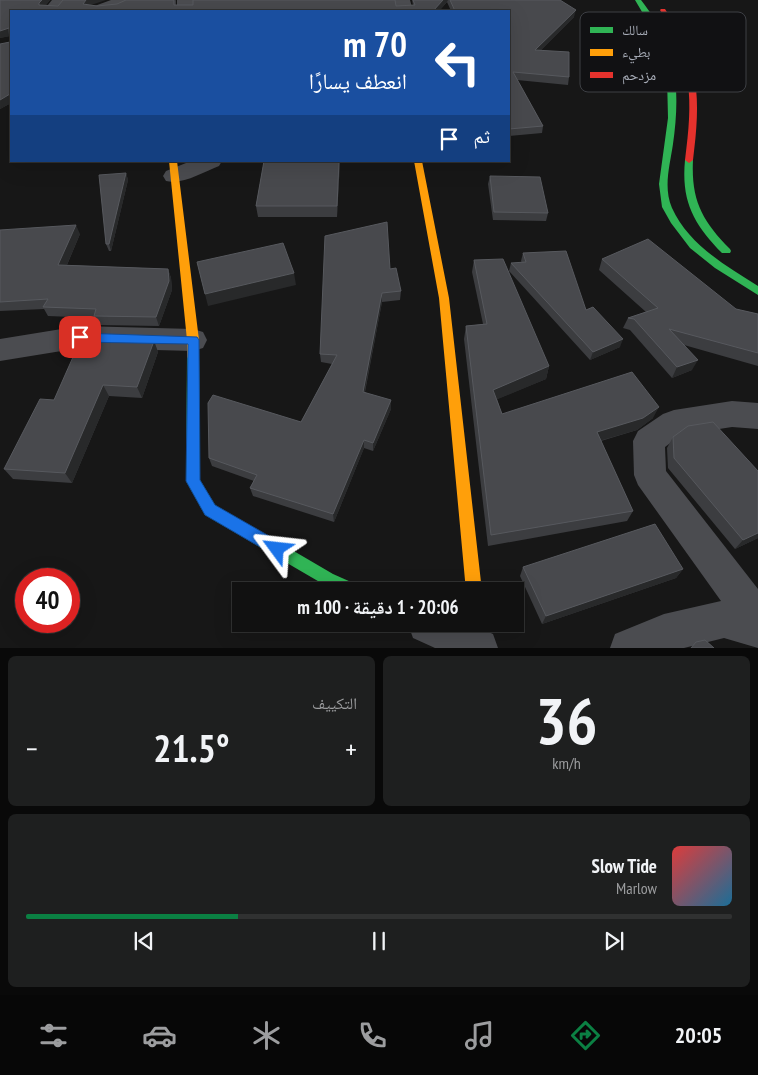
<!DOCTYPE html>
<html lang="ar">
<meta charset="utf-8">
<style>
body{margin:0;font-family:"PT Sans Narrow","Noto Naskh Arabic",sans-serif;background:#1e1f1f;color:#f1f3f6;direction:rtl;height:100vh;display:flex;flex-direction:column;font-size:19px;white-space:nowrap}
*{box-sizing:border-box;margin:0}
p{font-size:16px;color:#9c9d9f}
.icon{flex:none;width:28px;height:28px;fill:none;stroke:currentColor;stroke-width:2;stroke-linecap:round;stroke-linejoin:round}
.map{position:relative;height:648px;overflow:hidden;direction:ltr}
.drawer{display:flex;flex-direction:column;gap:8px;padding:8px;background:#090909;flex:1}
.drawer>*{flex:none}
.hud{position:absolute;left:10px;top:10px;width:500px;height:152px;border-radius:0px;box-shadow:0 5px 20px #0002,0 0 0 1px #303131;direction:rtl;background:#1a4fa0;color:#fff;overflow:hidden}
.speed{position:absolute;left:15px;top:568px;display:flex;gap:10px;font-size:25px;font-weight:700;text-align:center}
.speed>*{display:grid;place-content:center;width:65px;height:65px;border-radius:50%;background:#111;box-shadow:0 5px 20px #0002,0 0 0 1px #303131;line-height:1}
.speed .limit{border:8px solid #d22;background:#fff;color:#111}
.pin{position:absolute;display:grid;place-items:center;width:42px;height:42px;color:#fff;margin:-21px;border-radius:10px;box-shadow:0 2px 8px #0006}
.me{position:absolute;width:55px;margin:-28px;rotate:300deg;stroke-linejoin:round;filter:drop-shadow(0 0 4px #0008)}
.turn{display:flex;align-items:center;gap:18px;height:105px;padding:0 20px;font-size:22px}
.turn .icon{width:65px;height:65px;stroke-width:2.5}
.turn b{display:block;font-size:35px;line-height:42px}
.then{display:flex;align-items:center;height:48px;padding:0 20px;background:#0003;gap:10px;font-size:19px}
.big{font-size:38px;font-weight:700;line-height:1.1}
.drawer .card{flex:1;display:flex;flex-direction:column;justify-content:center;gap:8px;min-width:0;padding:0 18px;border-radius:8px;background:#1e1f1f}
.drawer .dial{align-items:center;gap:0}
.dial b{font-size:65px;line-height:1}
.song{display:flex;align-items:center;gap:15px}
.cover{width:60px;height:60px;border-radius:8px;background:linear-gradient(135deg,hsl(0 70% 55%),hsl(200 70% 35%))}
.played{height:5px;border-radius:2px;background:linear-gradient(90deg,#0b8043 30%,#303131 30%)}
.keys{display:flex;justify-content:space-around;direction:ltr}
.heat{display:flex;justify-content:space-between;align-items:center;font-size:28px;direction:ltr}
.drawer .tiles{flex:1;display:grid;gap:8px;grid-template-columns:1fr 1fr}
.card:last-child{grid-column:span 2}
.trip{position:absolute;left:232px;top:582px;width:292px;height:50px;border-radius:0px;background:#111;box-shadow:0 5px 20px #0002,0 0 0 1px #303131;font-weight:700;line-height:50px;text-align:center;direction:rtl}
.dock{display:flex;height:80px;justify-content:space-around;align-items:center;background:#070707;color:#9c9d9f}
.dock .icon{width:35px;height:35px}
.dock .on{color:#0b8043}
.dock b{font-size:22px;color:#f1f3f6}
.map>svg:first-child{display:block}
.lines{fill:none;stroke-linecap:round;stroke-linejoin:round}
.street{fill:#4b4c50;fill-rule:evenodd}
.fast{fill:#30b455;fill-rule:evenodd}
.slow{fill:#ff9f0a;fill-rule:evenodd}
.jam{fill:#e5322d;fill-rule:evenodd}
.wall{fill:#3c3d40}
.shaded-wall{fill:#28292a}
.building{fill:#48494d;stroke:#57595e}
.route{fill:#1a73e8;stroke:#114b97}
.key{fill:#111113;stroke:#3e4045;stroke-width:1}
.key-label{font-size:14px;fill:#a8adb8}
</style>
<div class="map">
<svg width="758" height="648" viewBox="0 0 758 648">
<rect width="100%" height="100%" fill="#171717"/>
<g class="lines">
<path class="street" d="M 52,0 L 69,0 L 60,11 L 43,11 Z
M 111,0 L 134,0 C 125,12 100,12 87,11 L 89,8 Z
M 177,0 L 193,0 L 193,11 L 177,11 Z
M 394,0 L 410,0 L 413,11 L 397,11 Z
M 191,161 L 222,161 L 219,166 C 203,172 183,185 166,181 L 163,176 L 166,171 Z
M 80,326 L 193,329 L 203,332 L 207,340 L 203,348 L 193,351 L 80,348 L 0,361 L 0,339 Z
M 732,401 L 758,403 L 758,429 L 732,427 L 681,435 L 665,447 L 666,471 L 758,589 L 758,648 L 724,638 L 684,648 L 610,648 L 615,634 L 664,614 L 721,601 L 638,485 L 634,475 L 633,441 L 638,431 L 663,414 L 674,410 Z
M 408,624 L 470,624 L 493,634 L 498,648 L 435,648 L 413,638 Z"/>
<path class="fast" d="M 635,0 L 641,0 C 650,12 660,25 665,39 C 679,72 678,109 673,144 C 670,165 663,187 672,208 C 688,244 726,266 758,286 L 758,295 L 715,268 L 690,248 L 671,223 L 662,207 L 659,184 L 668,118 L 667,77 L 658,39 Z
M 689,157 L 693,160 C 691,200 702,221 730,249 L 731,251 L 730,253 L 722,253 C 694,224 681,202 685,160 Z
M 193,352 L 197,354 L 199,357 L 200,480 L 215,505 L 333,574 L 360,586 L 363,591 L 338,591 L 323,584 L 205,515 L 186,481 L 187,357 L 189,354 Z"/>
<path class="slow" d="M 169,161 L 177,161 L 199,340 L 199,357 L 197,360 L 189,360 L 187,357 L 187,340 Z
M 414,161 L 422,161 L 449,298 L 482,591 L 466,591 L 439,298 Z"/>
<path class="jam" d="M 661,9 L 665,9 C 700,61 701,99 693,160 L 689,163 L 685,160 C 693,100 693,63 660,10 Z"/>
</g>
<path class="wall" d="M 0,0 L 50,0 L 45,6 L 91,5 L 97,6 L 176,0 L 176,5 L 396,6 L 413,5 L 412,0 L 560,0 L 574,17 L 541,50 L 569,77 L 568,85 L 517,80 L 543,126 L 542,133 L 509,136 L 509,11 L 451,11 L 447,2 L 439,11 L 11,11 L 11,103 L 0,109 L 0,44 L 10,42 L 9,36 L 0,38 Z
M 264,161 L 340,161 L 337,217 L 258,217 L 256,206 Z
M 126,173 L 128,180 L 111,251 L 109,251 L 106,244 Z
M 490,176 L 548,213 L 546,221 L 493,220 L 488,184 Z
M 0,230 L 80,234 L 67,265 L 168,269 L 171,278 L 172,290 L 159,326 L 98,325 L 95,318 L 48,316 L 44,309 L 0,311 Z
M 523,253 L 586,310 L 620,347 L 590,360 L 509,271 L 511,263 L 522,263 L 521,261 Z
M 602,259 L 736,309 L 758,314 L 758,366 L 684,345 L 692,370 L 672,378 L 630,330 L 623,328 L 628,318 L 646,312 L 599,270 Z
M 474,260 L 549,366 L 546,379 L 497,399 L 502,414 L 653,418 L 637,430 L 601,441 L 633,511 L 627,521 L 488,546 L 464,339 L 466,326 L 483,324 L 472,272 Z
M 390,269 L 401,291 L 400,300 L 382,302 L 365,392 L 391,409 L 373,451 L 364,448 L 334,522 L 253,496 L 250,488 L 254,481 L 212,466 L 209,458 L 301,422 L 332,364 L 321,362 L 320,354 Z
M 154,341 L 158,352 L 142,398 L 109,396 L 72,483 L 13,479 L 4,469 L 54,400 Z
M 673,437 L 758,471 L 758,538 L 735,549 L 668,468 L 667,448 Z
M 523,567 L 683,569 L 676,578 L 542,624 L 520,576 Z"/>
<path class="shaded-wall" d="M 42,0 L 50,0 L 42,10 L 39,5 L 39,3 Z
M 86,0 L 106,0 L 88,6 L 83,4 Z
M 443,0 L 448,0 L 447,2 L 439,11 L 433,11 Z
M 576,10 L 574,17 L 534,57 L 535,50 Z
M 9,28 L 11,36 L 0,38 L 0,31 Z
M 10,94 L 11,98 L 11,103 L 0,109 L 0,100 Z
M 339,161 L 340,161 L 337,217 L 337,206 Z
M 126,173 L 128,180 L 111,251 L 109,244 Z
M 76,225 L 80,234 L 63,274 L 58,265 Z
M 168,269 L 171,278 L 172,290 L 159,326 L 156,317 Z
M 294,273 L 296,285 L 208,306 L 205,294 Z
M 382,293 L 382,302 L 363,400 L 363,392 Z
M 623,339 L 620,347 L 590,360 L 593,352 Z
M 154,341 L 158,352 L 142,398 L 137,387 Z
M 698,360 L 692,370 L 672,378 L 677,367 Z
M 549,366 L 546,379 L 491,402 L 493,390 Z
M 103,385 L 109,396 L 72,483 L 65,473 Z
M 391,400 L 391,409 L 373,451 L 373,443 Z
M 659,407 L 653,418 L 637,430 L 592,443 L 597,432 Z
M 364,440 L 364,448 L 334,522 L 333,514 Z
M 758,533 L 758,538 L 735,549 L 743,540 Z
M 683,569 L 676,578 L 542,624 L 546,616 Z"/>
<path class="building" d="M 0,0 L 42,0 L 39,3 L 39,5 L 58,6 L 63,0 L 86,0 L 83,4 L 97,6 L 117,4 L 126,0 L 174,0 L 174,5 L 193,5 L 193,0 L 395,0 L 396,6 L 415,5 L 413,0 L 443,0 L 433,11 L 11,11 L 11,96 L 10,94 L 0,100 L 0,44 L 10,42 L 9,28 L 0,31 Z
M 450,0 L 560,0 L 576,10 L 535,50 L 569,52 L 569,77 L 513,72 L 543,126 L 509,129 L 509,11 L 455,11 Z
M 264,161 L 339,161 L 337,206 L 256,206 Z
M 126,173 L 109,244 L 106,244 L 99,175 Z
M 490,176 L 540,177 L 548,213 L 494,212 Z
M 387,222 L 390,269 L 396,268 L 401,291 L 382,293 L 363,392 L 391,400 L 373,443 L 364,440 L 333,514 L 250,488 L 257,475 L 209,458 L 208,403 L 213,395 L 301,422 L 337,355 L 320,354 L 325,236 Z
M 76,225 L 58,265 L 168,269 L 169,281 L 156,317 L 94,316 L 96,309 L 43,307 L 48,299 L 0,302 L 0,230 Z
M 648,239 L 736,309 L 758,314 L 758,353 L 669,329 L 698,360 L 677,367 L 634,319 L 628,318 L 658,308 L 602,259 Z
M 283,243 L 294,273 L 205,294 L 197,262 Z
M 566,251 L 586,310 L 593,307 L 623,339 L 593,352 L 511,263 L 526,262 L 523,253 Z
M 503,259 L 549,366 L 493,390 L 502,414 L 632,372 L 659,407 L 643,418 L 597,432 L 633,511 L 491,535 L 466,326 L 487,324 L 474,260 Z
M 81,339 L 154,341 L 137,387 L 103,385 L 65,473 L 4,469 L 40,399 L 54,400 Z
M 713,422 L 758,471 L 758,533 L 743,540 L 674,458 L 673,437 L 688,426 Z
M 655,524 L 683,569 L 546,616 L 523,567 Z
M 705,640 L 714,648 L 691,648 L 696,642 Z"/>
<path class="route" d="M 80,333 L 197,337 L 199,340 L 200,480 L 215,505 L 283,544 L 285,549 L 283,554 L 277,556 L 272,554 L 205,515 L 186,481 L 188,344 L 80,342 L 74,337 Z"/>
<rect x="580" y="12" width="166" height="80" rx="8" class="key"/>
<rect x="590" y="27" width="23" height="6" fill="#30b455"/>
<rect x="590" y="49" width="23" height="7" fill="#ff9f0a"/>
<rect x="590" y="72" width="23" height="6" fill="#e5322d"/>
<g class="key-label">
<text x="622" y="35">سالك</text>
<text x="622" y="57">بطيء</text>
<text x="622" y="80">مزدحم</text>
</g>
</svg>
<div class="speed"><div class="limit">40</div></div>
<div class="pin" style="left:80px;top:337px;background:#d93025"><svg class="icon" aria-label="arrive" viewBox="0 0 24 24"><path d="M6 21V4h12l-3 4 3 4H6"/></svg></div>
<svg class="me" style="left:277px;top:549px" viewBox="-20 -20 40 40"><path d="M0-17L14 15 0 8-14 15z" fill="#1a73e8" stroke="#fff" stroke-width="4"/></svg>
<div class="trip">20:06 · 1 دقيقة · 100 m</div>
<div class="hud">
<div class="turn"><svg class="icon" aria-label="left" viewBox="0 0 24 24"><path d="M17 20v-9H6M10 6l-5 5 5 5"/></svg><div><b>70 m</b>انعطف يسارًا</div></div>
<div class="then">ثم<svg class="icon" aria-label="arrive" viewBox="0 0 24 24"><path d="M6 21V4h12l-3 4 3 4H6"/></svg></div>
</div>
</div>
<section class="drawer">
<div class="tiles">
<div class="card dial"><b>36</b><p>km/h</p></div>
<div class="card"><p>التكييف</p>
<div class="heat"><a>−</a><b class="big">21.5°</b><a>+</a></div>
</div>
<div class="card">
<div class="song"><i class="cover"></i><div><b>Slow Tide</b><p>Marlow</p></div></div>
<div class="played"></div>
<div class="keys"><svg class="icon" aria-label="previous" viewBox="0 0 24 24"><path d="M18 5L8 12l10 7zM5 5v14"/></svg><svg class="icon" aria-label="pause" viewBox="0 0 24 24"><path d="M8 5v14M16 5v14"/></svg><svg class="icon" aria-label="next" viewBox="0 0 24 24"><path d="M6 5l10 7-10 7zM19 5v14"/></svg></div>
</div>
</div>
</section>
<nav class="dock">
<b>20:05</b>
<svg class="icon on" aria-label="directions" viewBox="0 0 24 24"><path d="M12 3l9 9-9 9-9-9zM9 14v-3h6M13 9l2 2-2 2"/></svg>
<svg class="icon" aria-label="music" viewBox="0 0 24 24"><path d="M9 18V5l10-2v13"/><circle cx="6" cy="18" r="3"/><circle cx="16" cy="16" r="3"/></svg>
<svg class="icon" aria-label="phone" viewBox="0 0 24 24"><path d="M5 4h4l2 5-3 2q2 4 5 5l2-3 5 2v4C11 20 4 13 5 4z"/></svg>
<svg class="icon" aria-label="climate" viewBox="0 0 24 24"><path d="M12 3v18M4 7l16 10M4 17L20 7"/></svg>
<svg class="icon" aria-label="car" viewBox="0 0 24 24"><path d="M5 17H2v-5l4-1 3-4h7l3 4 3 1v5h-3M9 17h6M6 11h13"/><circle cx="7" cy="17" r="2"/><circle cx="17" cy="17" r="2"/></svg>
<svg class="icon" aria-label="filters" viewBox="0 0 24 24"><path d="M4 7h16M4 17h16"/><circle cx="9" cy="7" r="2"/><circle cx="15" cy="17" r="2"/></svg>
</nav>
